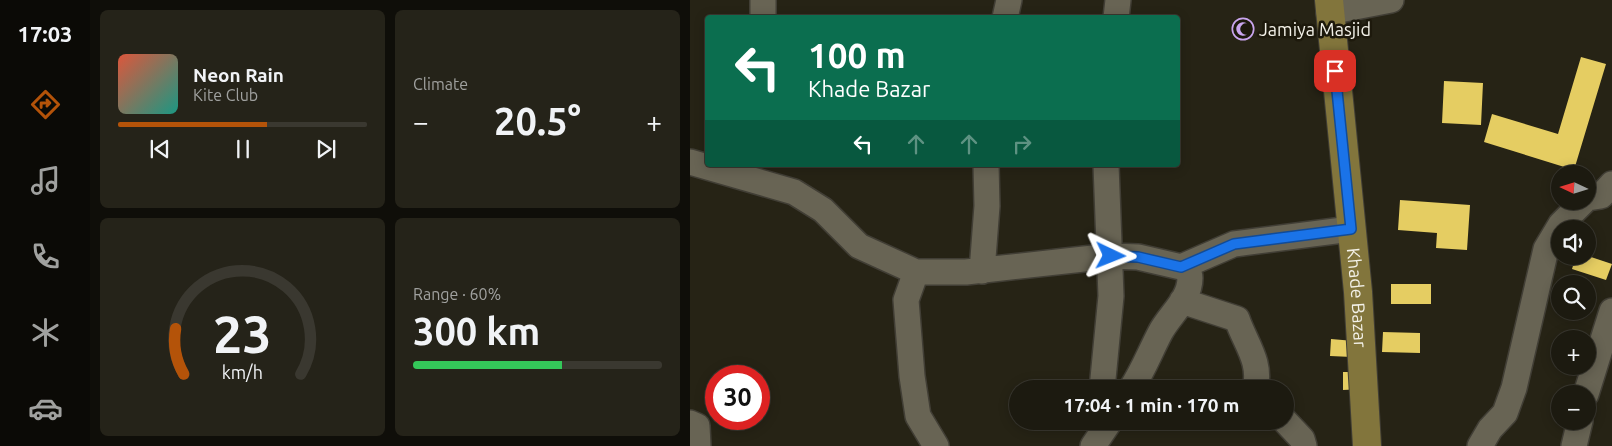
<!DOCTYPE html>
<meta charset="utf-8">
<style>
body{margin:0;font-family:Ubuntu,sans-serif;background:#252319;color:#f1f3f6;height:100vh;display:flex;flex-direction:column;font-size:19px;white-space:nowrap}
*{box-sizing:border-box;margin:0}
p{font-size:16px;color:#a0a19f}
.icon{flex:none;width:28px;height:28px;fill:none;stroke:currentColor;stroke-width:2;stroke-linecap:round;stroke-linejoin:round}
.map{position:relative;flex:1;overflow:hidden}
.sheet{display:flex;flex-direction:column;gap:10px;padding:10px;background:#0f0e09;width:600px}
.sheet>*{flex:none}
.top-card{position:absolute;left:15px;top:15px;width:475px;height:152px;border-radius:5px;box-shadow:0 2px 12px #0003,0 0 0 1px #3a3830;background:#0b6e4f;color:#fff;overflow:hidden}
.needle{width:32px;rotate:274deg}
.controls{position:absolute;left:861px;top:165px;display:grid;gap:10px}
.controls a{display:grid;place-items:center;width:45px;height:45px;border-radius:50%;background:#1c1a10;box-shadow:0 2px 12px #0003,0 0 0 1px #3a3830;font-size:25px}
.speed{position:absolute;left:15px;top:365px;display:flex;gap:10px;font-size:25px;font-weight:700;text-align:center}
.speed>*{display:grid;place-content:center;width:65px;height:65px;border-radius:50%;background:#1c1a10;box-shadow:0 2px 12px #0003,0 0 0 1px #3a3830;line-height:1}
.speed .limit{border:8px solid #d22;background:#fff;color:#111}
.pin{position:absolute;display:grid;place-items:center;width:42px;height:42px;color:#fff;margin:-21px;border-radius:10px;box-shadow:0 2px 8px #0006}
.me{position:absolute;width:55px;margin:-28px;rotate:92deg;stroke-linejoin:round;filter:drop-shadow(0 0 4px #0008)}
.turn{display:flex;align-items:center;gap:18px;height:105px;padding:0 20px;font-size:22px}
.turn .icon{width:65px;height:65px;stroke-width:2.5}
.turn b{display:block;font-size:35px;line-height:42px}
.lanes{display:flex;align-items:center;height:48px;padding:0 20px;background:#0003;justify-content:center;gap:25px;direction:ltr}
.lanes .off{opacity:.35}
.big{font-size:38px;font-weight:700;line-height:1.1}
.sheet .widget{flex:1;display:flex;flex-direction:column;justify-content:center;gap:8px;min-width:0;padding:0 18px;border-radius:8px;background:#252319}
.sheet .dial{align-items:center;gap:0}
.dial svg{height:130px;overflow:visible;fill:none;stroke:#3a3830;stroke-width:7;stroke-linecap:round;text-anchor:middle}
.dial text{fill:#f1f3f6;stroke:none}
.song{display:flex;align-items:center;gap:15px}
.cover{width:60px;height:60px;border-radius:8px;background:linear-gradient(135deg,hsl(10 70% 55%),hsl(170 70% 35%))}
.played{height:5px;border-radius:2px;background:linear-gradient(90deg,#b45309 60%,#3a3830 60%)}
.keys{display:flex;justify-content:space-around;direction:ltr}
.heat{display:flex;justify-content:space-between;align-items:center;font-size:28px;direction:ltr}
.charge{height:8px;border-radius:4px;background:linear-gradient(90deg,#34c759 60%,#3a3830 0)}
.sheet .tiles{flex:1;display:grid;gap:10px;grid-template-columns:repeat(2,1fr)}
.trip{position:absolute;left:319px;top:380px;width:285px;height:50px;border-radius:25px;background:#1c1a10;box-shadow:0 2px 12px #0003,0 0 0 1px #3a3830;font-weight:700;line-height:50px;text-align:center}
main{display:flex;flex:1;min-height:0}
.tabs{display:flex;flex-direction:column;width:90px;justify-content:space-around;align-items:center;background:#0b0a06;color:#a0a19f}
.tabs .icon{width:35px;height:35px}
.tabs .on{color:#b45309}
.tabs b{font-size:22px;color:#f1f3f6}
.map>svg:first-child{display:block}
.building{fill:#e5cd62}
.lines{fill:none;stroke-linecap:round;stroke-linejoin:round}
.minor-casing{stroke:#413e35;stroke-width:28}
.major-casing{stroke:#413e35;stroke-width:30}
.minor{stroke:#686454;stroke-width:25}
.major{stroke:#82753c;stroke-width:28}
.route-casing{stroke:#114b97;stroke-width:12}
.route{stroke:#1a73e8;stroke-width:9}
.labels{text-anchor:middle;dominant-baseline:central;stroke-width:5;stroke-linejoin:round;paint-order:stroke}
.poi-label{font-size:18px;fill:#f3f1e8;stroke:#1d190c;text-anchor:start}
.street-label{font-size:18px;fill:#f3f1e8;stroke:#1d190c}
</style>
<main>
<nav class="tabs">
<b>17:03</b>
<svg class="icon on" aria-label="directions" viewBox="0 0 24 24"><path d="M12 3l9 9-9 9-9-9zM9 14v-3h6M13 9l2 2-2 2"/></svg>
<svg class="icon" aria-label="music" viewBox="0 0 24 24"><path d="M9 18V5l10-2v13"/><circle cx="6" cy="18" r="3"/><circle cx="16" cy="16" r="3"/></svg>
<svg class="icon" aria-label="phone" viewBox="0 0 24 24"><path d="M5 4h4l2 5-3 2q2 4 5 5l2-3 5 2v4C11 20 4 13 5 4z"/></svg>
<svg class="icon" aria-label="climate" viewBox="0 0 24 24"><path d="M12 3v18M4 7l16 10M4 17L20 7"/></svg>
<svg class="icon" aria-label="car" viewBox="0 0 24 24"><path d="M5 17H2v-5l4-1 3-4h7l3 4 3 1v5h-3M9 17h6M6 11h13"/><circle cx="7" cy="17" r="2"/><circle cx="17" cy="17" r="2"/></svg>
</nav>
<section class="sheet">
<div class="tiles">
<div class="widget">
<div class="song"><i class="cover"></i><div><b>Neon Rain</b><p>Kite Club</p></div></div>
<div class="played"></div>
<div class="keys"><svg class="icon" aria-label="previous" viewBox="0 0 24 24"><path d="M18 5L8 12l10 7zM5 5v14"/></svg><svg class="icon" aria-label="pause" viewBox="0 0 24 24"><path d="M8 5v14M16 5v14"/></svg><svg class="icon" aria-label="next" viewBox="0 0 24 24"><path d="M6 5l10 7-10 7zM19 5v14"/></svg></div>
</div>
<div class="widget"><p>Climate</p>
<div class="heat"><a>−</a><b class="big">20.5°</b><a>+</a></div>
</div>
<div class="widget dial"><svg viewBox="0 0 100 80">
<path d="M14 69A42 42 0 1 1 86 69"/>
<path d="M14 69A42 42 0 0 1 9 41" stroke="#b45309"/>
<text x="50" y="56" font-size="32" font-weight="700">23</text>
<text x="50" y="72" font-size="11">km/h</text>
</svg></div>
<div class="widget"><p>Range · 60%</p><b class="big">300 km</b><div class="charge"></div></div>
</div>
</section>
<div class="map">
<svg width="922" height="446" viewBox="0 0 922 446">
<rect width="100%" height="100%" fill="#262315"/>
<path class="building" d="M 891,57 L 916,64 L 884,170 L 794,142 L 802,114 L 868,134 Z
M 754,81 L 793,83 L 791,125 L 752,123 Z
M 710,200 L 780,205 L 777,250 L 746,248 L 747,233 L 708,230 Z
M 886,256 L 898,256 L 922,264 L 916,280 L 882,269 Z
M 701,284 L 741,284 L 741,304 L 701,304 Z
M 693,332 L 730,333 L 730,353 L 692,352 Z
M 641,339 L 664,341 L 662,357 L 640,356 Z
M 653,372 L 672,372 L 672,389 L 653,390 Z"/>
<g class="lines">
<g class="minor-casing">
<path id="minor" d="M 639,12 L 701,0
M 73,18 L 73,0
M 315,18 L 319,0
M 426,18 L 428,0
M 0,162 L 104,192 L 133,210 L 169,246 L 226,272
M 898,198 L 911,196 L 922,184
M 491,267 L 544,244 L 661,229
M 292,271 L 297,206 L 296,165
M 492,301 L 547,319 C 555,343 572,362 565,389
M 412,389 L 421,296 L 416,165
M 896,394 L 922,311
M 595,421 L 612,439 L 614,446
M 0,423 L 7,426 L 8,446
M 246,446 L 228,416 L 222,376 L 216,300 L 226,272 L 276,272 L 421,256 L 448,257 L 491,267 C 496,270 500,272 500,278 C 500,300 479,315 470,333 C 460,352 453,371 441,389
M 403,446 L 420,421
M 790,446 L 800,429 L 815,413 L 824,388 L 856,249 L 871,224 L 894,201
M 884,446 L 890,421"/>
</g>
<g class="major-casing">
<g id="major">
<path id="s1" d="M 639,0 L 668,292 L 677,446"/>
</g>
</g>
<use href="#minor" class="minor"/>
<use href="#major" class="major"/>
</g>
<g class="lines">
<g class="route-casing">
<path id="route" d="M 421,256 L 448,257 L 491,267 L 544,244 L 661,229 L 645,71"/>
</g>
<use href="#route" class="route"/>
</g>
<defs>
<g id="mosque-ring" transform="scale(1.125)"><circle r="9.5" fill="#1d190c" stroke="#c9a5ee" stroke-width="1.5"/><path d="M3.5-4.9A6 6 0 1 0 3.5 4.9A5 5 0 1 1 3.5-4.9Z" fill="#c9a5ee"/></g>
</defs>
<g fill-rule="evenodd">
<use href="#mosque-ring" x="553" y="29"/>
</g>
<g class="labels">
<g class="poi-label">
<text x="569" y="29">Jamiya Masjid</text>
</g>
<g class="street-label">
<text stroke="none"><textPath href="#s1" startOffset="299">Khade Bazar</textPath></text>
</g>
</g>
</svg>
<div class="controls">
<a><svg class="needle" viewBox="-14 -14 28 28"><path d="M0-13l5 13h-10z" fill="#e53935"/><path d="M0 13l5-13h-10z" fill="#a0a19f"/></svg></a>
<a><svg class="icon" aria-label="sound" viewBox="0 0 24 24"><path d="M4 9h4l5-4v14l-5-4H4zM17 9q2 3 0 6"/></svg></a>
<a><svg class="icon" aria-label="search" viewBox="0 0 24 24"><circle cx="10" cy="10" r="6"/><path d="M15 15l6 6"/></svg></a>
<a>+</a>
<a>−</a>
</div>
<div class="speed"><div class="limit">30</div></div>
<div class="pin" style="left:645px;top:71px;background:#d93025"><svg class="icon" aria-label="arrive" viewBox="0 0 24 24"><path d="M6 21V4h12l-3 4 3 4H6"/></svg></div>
<svg class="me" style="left:421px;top:256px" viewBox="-20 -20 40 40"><path d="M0-17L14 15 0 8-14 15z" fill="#1a73e8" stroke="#fff" stroke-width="4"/></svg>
<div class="trip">17:04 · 1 min · 170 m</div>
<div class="top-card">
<div class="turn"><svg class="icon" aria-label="left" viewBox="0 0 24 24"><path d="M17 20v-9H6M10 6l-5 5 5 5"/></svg><div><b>100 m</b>Khade Bazar</div></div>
<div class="lanes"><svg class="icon" aria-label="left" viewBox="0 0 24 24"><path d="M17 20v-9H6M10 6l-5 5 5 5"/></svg><svg class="icon off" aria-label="ahead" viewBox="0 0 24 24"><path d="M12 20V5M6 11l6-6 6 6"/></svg><svg class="icon off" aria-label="ahead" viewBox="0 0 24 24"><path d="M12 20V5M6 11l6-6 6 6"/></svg><svg class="icon off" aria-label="right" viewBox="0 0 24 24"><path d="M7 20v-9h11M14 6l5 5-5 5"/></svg></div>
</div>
</div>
</main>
